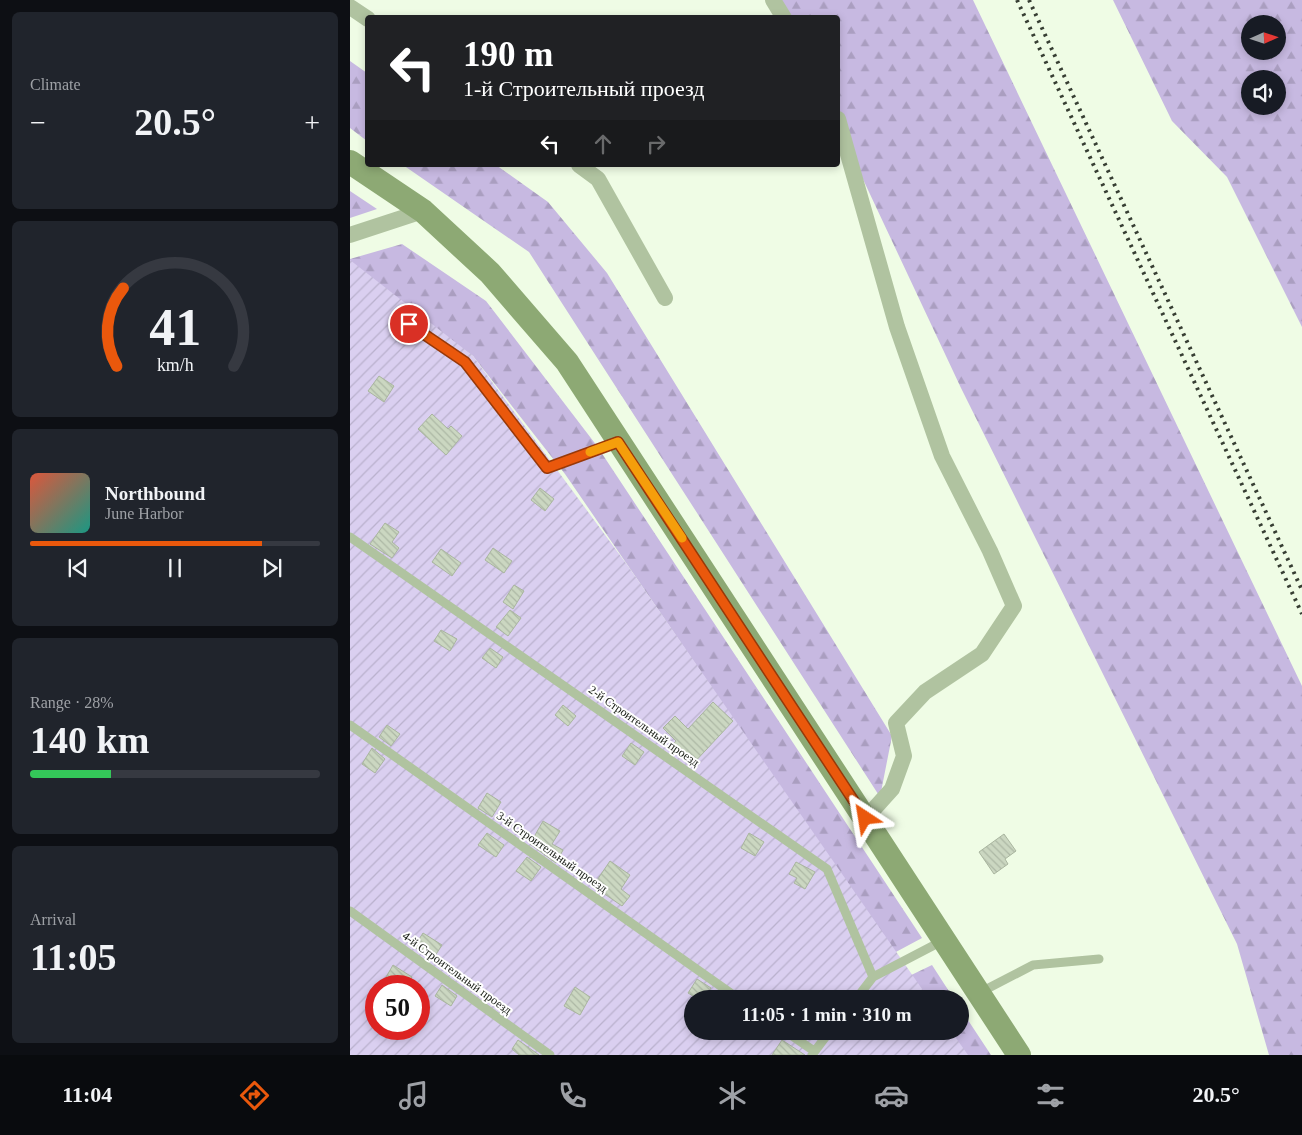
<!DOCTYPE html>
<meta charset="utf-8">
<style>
body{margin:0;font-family:Georgia,serif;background:#20242c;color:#f1f3f6;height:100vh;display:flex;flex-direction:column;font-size:19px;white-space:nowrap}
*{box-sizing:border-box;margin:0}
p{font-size:16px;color:#9ea1a6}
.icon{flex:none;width:28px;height:28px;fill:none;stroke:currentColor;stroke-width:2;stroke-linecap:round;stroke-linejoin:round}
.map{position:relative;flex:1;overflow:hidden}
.side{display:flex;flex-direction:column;gap:12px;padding:12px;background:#0d0f14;width:350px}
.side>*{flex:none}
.hud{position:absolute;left:15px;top:15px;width:475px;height:152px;border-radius:5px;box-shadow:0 2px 8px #0003;background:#202124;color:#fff;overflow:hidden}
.needle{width:32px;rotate:87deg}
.fabs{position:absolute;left:891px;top:15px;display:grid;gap:10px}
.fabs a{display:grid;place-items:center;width:45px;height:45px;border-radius:50%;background:#171b24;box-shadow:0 2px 8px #0003;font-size:25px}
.speed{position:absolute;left:15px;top:975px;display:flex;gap:10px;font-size:25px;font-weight:700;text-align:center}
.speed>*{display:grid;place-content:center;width:65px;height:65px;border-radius:50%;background:#171b24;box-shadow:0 2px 8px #0003;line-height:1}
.speed .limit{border:8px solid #d22;background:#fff;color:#111}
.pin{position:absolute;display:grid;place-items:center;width:42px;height:42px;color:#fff;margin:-21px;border:2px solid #fff;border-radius:50%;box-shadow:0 1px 5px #0007}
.me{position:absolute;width:55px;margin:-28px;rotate:327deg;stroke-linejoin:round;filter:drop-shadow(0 0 4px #0008)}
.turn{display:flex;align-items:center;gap:18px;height:105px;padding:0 15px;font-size:22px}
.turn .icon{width:65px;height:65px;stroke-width:2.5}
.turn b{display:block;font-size:35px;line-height:42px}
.lanes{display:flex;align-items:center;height:48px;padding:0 15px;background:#0003;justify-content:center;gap:25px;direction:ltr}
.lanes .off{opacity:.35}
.big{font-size:38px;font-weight:600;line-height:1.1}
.side .card{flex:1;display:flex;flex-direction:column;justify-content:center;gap:8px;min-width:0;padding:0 18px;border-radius:8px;background:#20242c}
.side .dial{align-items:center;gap:0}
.dial svg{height:130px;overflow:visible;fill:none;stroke:#363941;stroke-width:7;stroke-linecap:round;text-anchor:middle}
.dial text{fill:#f1f3f6;stroke:none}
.song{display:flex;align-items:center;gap:15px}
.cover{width:60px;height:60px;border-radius:8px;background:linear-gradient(135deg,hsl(10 70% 55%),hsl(170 70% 35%))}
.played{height:5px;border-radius:2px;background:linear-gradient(90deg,#ea580c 80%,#363941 80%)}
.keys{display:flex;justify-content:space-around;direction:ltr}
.heat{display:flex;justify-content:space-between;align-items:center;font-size:28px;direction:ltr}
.charge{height:8px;border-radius:4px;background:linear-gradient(90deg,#34c759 28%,#363941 0)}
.trip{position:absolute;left:334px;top:990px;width:285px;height:50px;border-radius:25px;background:#171b24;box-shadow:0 2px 8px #0003;font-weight:600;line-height:50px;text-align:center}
.tab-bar{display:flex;height:80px;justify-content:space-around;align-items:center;background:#090b0e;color:#9ea1a6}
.tab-bar .icon{width:35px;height:35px}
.tab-bar .current{color:#ea580c}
.tab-bar b{font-size:22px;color:#f1f3f6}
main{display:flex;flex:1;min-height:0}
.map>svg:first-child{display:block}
.forest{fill:url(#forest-firs);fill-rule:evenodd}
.garden{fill:url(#garden-furrows);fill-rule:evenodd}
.building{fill:url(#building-back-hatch);stroke:#a9b59f}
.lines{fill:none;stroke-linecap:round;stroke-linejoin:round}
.service{stroke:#b0c3a0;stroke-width:9}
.minor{stroke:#b0c3a0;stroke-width:16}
.secondary{stroke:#8da974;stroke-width:24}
.rail{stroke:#373e33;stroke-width:4;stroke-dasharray:2.5 5;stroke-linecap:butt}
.route-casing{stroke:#983908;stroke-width:12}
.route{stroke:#ea580c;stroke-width:9}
.slow{stroke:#f59e0b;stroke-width:9}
.labels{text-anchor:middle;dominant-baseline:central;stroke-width:4;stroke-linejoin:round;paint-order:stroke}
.street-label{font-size:12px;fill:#141911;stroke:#fff}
</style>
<main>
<section class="side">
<div class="card"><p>Climate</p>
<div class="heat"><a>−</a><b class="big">20.5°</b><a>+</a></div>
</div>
<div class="card dial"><svg viewBox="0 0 100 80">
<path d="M14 69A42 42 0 1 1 86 69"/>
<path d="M14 69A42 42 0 0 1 18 21" stroke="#ea580c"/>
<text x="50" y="56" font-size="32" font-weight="700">41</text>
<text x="50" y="72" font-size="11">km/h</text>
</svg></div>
<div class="card">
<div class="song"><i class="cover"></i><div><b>Northbound</b><p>June Harbor</p></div></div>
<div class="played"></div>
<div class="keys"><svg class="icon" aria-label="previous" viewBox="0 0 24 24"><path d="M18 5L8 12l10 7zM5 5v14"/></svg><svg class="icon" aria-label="pause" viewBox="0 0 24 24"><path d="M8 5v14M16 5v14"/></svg><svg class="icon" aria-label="next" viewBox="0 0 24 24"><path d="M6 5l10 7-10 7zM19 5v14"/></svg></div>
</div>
<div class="card"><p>Range · 28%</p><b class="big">140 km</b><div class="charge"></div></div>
<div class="card"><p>Arrival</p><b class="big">11:05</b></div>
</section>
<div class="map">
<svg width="952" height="1055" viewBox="0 0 952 1055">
<defs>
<pattern id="forest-firs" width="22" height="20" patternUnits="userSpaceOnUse" patternTransform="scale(1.25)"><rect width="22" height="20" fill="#c7b9e1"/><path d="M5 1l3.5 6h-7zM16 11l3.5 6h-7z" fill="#aa9ec0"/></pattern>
<pattern id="garden-furrows" width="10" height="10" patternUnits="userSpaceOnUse" patternTransform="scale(1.25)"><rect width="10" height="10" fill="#dacff0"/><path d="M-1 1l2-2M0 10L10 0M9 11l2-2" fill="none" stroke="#bab1cd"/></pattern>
<pattern id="building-back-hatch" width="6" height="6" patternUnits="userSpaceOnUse" patternTransform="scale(1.25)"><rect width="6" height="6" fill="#cbd7c1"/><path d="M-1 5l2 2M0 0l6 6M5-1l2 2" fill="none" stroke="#adb8a5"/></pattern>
</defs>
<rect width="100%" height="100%" fill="#effce5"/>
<path class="forest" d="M 428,0 L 623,0 L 952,686 L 952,1055 L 919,1055 L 887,944 L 611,388 L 488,126 L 488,18 L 436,17 Z
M 763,0 L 952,0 L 952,327 L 877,177 L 822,121 ZM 900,24 L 928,24 L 928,51 L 900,51 ZM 900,79 L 928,79 L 928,106 L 900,106 Z
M 0,61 L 17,73 L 17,141 L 0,128 Z
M 53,165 L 146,165 L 198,202 L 257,273 L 542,736 L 530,797 L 179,252 Z
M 0,191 L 27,209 L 0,218 Z
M 52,244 L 136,301 L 247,446 L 572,938 L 544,953 L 215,474 L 123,356 L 0,271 L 0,259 Z
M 582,965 L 604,999 L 520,999 L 524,993 Z
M 610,1008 L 641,1055 L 480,1055 L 497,1031 L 610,1031 Z"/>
<path class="garden" d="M 0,260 L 123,356 L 278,566 L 579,999 L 342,999 L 342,1031 L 601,1031 L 618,1055 L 0,1055 ZM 26,986 L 69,986 L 69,1029 L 26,1029 Z"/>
<path class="building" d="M 29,376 L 44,386 L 34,402 L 18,391 Z
M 82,414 L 98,429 L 101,426 L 112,436 L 96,455 L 68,429 Z
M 190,488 L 204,499 L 195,511 L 181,500 Z
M 35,523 L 49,532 L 42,542 L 49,548 L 42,558 L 20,544 Z
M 143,548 L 162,561 L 154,573 L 135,560 Z
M 91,549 L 111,563 L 102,576 L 82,562 Z
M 164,585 L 174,591 L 163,609 L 153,602 Z
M 160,610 L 171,618 L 158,636 L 146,627 Z
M 91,630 L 107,639 L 100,651 L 84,641 Z
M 140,648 L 153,657 L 146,668 L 132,658 Z
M 363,702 L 383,721 L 341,766 L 321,747 L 326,741 L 313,728 L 325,716 L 338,729 Z
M 213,705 L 226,716 L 218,726 L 205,715 Z
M 37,725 L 50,734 L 41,746 L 29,737 Z
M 281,743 L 294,752 L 285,765 L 272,756 Z
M 22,748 L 35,759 L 25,773 L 12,764 Z
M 137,793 L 151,802 L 142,817 L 128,808 Z
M 193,821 L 210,831 L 202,844 L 213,850 L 206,863 L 180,844 Z
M 137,833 L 154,845 L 146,857 L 128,845 Z
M 399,833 L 414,842 L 405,856 L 391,848 Z
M 654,834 L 666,851 L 655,859 L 658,864 L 644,874 L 629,852 Z
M 177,857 L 191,867 L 181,881 L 166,871 Z
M 260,861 L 280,875 L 271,889 L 280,896 L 272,906 L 243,886 Z
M 446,862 L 465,872 L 455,889 L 444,883 L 447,878 L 439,874 Z
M 73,933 L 92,945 L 83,959 L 64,947 Z
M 43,965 L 62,977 L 57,986 L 31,986 Z
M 347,979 L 361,988 L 354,999 L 348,999 L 338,993 Z
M 92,985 L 107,996 L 101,1006 L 85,996 Z
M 225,987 L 240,997 L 230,1015 L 214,1006 Z
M 168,1040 L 189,1055 L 169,1055 L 162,1049 Z
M 432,1040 L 455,1055 L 422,1055 Z"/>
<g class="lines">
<path class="service" d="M 46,314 L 115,362 L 197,468 L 268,442
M 0,537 L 477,869 L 523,977
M 0,725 L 389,999
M 0,911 L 200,1055
M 629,993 L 683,965 L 749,959
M 506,999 L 523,977 L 594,940
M 435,1031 L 464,1051
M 462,1055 L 480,1031"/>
<path class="minor" d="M 423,0 L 434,18
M 0,7 L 18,19
M 488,119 L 547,327 L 592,456 L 640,551 L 664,606 L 632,654 L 575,692 L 546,723 L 554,756 L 542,789 L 515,819
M 229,165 L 248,179 L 315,298
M 0,235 L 73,211"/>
<path class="secondary" d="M 0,162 L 73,211 L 140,273 L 217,362 L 669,1055"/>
<path class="rail" d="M 667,0 L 952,614
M 679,0 L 952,590"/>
</g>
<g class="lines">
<g class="route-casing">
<path id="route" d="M 59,324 L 115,362 L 197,468 L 268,442 L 515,818"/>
</g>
<use href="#route" class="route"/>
<path class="slow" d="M 240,452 L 268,442 L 332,538"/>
</g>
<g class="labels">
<g class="street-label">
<text transform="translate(294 726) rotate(35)">2-й Строительный проезд</text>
<text transform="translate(202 852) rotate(35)">3-й Строительный проезд</text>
<text transform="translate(107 973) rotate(36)">4-й Строительный проезд</text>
</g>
</g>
</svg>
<div class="fabs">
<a><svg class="needle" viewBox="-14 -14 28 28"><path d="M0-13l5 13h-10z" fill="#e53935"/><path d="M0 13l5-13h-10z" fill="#9ea1a6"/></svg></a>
<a><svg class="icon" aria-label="sound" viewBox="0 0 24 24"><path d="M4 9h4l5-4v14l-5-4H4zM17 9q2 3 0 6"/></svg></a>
</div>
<div class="speed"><div class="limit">50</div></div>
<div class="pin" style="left:59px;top:324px;background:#d93025"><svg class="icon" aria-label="arrive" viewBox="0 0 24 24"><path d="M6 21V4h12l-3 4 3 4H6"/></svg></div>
<svg class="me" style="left:515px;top:818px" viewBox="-20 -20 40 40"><path d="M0-17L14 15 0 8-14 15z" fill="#ea580c" stroke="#fff" stroke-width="4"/></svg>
<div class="trip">11:05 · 1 min · 310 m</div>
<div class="hud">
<div class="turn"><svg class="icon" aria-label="left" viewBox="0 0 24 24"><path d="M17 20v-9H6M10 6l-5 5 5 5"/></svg><div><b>190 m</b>1-й Строительный проезд</div></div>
<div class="lanes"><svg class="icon" aria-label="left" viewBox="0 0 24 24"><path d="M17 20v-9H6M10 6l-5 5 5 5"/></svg><svg class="icon off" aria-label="ahead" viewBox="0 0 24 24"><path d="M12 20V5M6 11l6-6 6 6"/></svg><svg class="icon off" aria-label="right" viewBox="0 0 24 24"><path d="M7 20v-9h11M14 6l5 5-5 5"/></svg></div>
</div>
</div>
</main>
<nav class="tab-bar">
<b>11:04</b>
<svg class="icon current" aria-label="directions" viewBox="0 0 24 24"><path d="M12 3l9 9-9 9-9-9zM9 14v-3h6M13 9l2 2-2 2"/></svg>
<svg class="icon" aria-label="music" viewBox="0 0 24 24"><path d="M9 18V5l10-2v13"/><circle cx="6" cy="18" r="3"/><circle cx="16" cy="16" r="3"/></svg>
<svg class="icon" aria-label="phone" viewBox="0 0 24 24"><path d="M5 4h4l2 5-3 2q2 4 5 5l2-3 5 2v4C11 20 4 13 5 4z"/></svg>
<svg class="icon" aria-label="climate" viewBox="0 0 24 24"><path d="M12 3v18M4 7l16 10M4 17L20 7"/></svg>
<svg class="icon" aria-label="car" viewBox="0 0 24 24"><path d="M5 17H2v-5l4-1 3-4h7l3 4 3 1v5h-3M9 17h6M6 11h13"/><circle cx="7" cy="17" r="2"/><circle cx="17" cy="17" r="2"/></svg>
<svg class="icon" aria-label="filters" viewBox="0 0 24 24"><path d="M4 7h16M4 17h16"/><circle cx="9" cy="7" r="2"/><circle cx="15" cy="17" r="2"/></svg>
<b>20.5°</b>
</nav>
